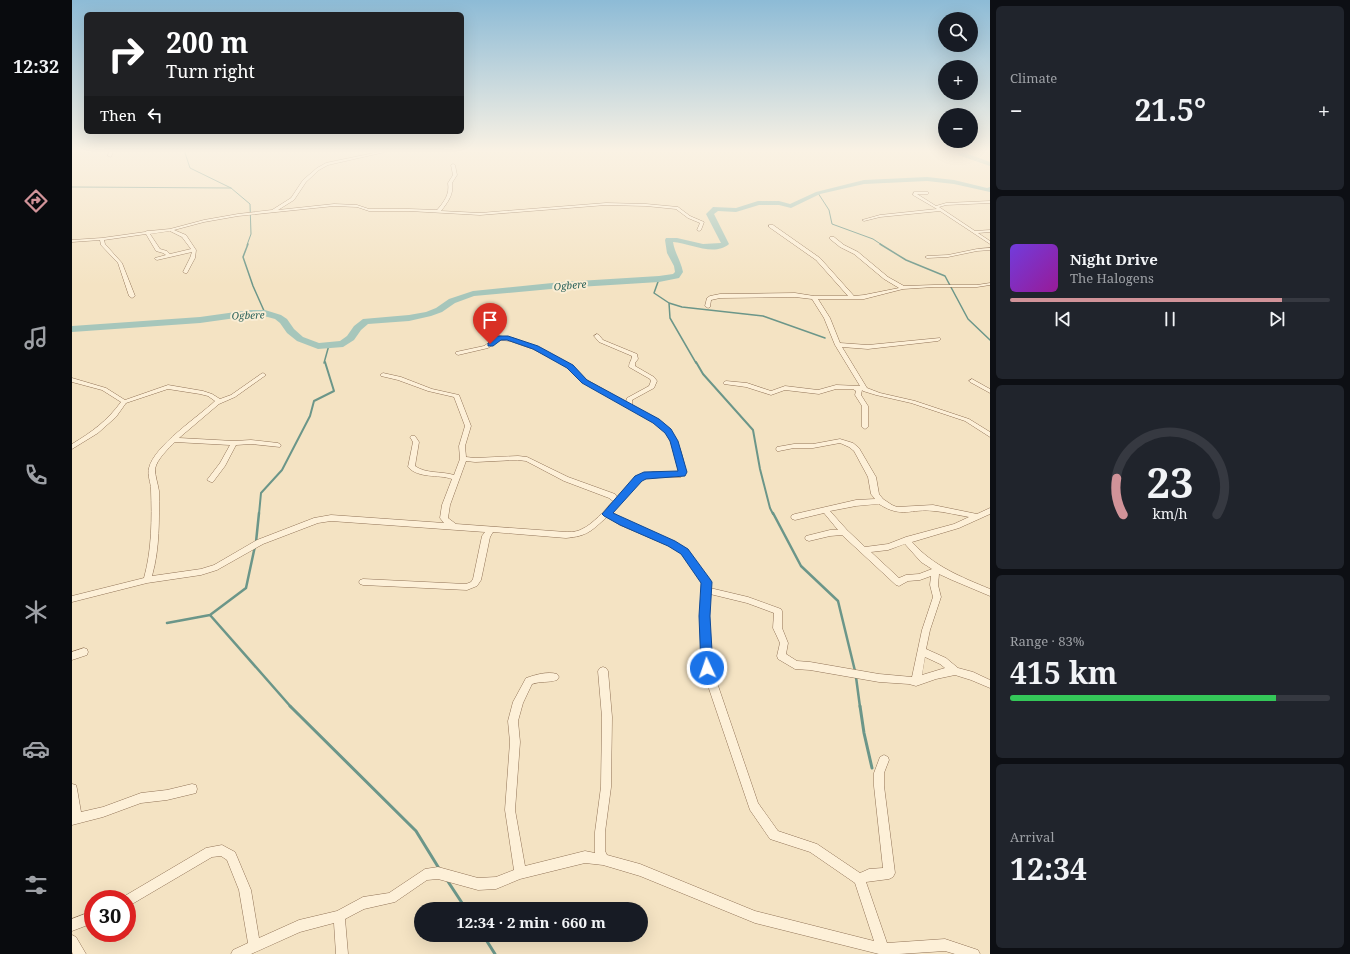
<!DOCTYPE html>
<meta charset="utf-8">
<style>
body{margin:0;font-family:"Noto Serif",serif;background:#20242c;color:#f1f3f6;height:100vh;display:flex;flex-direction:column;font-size:15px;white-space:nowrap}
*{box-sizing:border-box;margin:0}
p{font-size:13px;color:#9ea1a6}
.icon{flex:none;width:22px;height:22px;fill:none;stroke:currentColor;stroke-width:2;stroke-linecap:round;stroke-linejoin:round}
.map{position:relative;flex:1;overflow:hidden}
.panel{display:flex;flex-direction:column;gap:6px;padding:6px;background:#0d0f14;width:360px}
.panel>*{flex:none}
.guide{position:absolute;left:12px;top:12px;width:380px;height:122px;border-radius:6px;box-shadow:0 4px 16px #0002;background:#202124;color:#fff;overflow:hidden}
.tools{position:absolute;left:866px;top:12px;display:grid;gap:8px}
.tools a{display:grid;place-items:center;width:40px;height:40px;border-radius:50%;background:#171b24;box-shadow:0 4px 16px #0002;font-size:20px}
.speed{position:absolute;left:12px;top:890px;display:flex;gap:8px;font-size:20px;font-weight:700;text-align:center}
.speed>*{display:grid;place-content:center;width:52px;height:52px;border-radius:50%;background:#171b24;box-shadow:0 4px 16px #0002;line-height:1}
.speed .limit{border:6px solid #d22;background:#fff;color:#111}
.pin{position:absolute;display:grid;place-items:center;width:34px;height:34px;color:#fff;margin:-41px -17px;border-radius:50% 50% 50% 0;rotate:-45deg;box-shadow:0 0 4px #0007}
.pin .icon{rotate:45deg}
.me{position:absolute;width:44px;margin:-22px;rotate:357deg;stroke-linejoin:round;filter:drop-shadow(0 0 3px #0008)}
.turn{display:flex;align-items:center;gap:14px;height:84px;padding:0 16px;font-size:18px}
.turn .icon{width:52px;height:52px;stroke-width:2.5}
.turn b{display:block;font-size:28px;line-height:34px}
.then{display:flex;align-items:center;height:38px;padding:0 16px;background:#0003;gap:8px;font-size:15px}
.big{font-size:30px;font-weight:700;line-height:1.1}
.panel .tile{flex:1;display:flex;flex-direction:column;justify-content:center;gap:6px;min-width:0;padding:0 14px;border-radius:6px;background:#20242c}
.panel .dial{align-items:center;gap:0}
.dial svg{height:104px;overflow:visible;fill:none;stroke:#363941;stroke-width:7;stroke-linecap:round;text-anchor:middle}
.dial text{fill:#f1f3f6;stroke:none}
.song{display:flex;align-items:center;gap:12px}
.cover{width:48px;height:48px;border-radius:6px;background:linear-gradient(135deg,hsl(260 70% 55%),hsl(300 70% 35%))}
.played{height:4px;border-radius:2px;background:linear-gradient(90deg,#d19399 85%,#363941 85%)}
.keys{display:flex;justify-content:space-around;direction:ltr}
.heat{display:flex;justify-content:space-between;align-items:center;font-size:22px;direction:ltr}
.charge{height:6px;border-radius:3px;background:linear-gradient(90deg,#34c759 83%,#363941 0)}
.trip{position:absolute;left:342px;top:902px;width:234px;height:40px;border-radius:20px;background:#171b24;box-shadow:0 4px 16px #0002;font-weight:700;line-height:40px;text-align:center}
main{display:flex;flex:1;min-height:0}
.dock{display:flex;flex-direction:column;width:72px;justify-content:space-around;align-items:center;background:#090b0e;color:#9ea1a6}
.dock .icon{width:28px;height:28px}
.dock .selected{color:#d19399}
.dock b{font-size:18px;color:#f1f3f6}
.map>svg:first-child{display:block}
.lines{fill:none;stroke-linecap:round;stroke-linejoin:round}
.stream-far4{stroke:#6b9689;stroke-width:1}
.stream-far3{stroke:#6b9689;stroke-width:1.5}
.stream-far2{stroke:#6b9689;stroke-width:2}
.stream-far1{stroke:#6b9689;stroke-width:2.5}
.stream{stroke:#6b9689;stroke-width:3}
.river{fill:#a6c6bb;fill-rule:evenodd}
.street-casing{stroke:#917357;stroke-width:1}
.street{fill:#fdf0d8;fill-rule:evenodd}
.route{fill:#1a73e8;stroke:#114b97}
.labels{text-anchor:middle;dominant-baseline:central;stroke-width:4;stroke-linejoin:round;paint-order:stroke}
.far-water-label{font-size:10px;font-style:italic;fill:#2a615a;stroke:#faedd4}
</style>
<main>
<nav class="dock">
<b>12:32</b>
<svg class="icon selected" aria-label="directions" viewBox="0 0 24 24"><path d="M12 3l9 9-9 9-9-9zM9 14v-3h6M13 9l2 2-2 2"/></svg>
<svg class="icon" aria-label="music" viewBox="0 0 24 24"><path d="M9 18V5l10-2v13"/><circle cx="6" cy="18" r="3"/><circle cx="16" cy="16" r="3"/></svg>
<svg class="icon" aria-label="phone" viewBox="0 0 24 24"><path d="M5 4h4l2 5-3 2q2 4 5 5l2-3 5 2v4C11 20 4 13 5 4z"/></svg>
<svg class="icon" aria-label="climate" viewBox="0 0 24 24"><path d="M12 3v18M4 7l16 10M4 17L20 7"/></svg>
<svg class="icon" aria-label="car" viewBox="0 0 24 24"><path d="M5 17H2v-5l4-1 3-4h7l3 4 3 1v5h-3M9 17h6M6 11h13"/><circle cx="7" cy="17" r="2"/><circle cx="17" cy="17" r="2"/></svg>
<svg class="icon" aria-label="filters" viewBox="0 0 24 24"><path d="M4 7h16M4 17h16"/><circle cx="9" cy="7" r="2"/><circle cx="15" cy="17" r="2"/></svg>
</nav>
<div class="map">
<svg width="918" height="954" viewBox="0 0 918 954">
<rect width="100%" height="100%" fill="#f4e3c3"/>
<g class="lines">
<path class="stream-far4" d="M 114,152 L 113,153 L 118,168 L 159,188 L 178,204 L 179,234 L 175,245
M 0,187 L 159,188
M 746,193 L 757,210 L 760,224 L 801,239 L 810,245"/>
<path class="stream-far3" d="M 176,244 L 171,257 L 181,286 L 193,313
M 808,244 L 834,260 L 873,276 L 896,319 L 918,340
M 587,279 L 582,293 L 597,303 L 598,318 L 624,363
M 597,303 L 610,307 L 691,316 L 753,338
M 252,363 L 257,345"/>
<path class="stream-far2" d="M 624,362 L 631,374 L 681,430 L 688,469 L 698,508 L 701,514
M 187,514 L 189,493 L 210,470 L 238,416 L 242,401 L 262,391 L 253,362"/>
<path class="stream-far1" d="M 701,513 L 729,566 L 766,601 L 783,671
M 184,542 L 187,513
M 138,615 L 219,707
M 95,623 L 138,615 L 174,588 L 183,546
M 784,677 L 788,707"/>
<path class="stream" d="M 218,706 L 344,831 L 368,870
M 788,706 L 792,733 L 800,768
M 375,880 L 394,909
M 411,935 L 423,954"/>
<path class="river" d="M 885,152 L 891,152 L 918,162 L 918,166 L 886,155 Z
M 855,177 L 882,180 L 915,188 L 918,187 L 918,192 L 882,184 L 855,181 L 792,184 L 748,194 L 719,208 L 707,205 L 687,205 L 664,212 L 646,211 L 642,214 L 657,244 C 642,257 618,243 601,242 C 603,254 609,261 611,272 L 607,278 L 587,282 L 490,288 L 402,296 L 383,303 L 370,312 L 359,316 L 337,321 L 296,324 L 289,330 L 282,340 L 271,347 L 246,349 L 225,341 L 215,333 L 208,323 L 203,319 L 192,316 L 178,316 L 128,323 L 0,332 L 0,326 L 128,317 L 178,310 L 193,310 L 209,315 L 215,319 L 222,329 L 231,337 L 247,343 L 268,341 L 275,336 L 282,326 L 291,319 L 337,315 L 354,312 L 364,308 L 377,299 L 401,291 L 490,282 L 587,276 L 601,274 L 603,272 L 602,266 L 595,253 L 593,240 L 594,238 L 605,238 L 631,244 L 649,243 L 634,214 L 641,207 L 664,208 L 686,201 L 707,201 L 718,204 L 744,192 L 792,180 Z"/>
<g class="street-casing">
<path id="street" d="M 37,152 L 41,152 L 39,157 L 36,156 Z
M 307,152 L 313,152 L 256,165 L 247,170 L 234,182 L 222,200 L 206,210 L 262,204 L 285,205 L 297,209 L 337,209 L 365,210 C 372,202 378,194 376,183 L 381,175 L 379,165 L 381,164 L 383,165 L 385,175 L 380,183 C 382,194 376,202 369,211 L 408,213 L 534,203 L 574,204 L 606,207 L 618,216 L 632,222 L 629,230 L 627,231 L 625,230 L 628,223 L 616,218 L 604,209 L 574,206 L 534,205 L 408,215 L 337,211 L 297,211 L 285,207 L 262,206 L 166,216 L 132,222 L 102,230 L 114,235 L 124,250 L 123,258 L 115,273 L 113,273 L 111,272 L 118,258 L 120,252 L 85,260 L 83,259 L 83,258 L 94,255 L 91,253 L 84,251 L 74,234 L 32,240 L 33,244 L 50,263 L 63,296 L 60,298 L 57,296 L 46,263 L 29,245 L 28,240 L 0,242 L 0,240 L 30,238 L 73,232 L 75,231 L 77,231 L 98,229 L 132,220 L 166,214 L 200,210 L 219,198 L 231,180 L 245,168 L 254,163 ZM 98,231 L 110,237 L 119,249 L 98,254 L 95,251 L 88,249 L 78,234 Z
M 842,192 L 856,192 L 856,194 L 845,194 L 864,206 L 874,203 L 918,201 L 918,203 L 874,205 L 867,207 L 903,231 L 918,230 L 918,232 L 906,233 L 918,241 L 918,244 L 868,211 L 808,217 L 792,221 L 790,220 L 808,215 L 865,209 L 841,195 Z
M 697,225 L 701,225 L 748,258 L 782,296 L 792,295 L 827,288 L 812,279 L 782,254 L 768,247 L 758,239 L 758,237 L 762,237 L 772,245 L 786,252 L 816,277 L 832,286 L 862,285 L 905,285 L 918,283 L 918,285 L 905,287 L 862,287 L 831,289 L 792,299 L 746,299 L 758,318 L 768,343 L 796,345 L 868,338 L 869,339 L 866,341 L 796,349 L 770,347 L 795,388 L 808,393 L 843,401 L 897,419 L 918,432 L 918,437 L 893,421 L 839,403 L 804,395 L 791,391 L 790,390 L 789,395 L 796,406 L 796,427 L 793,429 L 790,427 L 790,406 L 783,395 L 784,391 L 781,389 L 764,389 L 747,394 L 713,390 L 699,395 L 674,387 L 652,384 L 651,383 L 652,382 L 654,381 L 675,383 L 699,391 L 713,386 L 746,390 L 764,385 L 788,386 L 763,345 L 752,318 L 740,299 L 723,297 L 648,298 L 639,300 L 638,307 L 636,308 L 633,306 L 635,298 L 638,296 L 648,294 L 723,293 L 742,296 L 776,296 L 744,260 L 697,227 Z
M 918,248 L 918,250 L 905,251 L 876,257 L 855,258 L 853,257 L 855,256 L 876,255 L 905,249 Z
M 525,334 L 527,335 L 531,340 L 565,354 L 566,359 L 563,363 L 563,366 L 582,377 L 585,381 L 582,388 L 560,400 L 560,405 C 570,412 581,415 590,422 C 606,434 610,454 614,472 L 609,477 L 581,477 L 568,480 L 540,512 L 554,521 L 603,542 L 616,550 L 637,580 L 638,582 L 638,588 L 676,597 L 709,609 L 710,611 L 710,628 L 716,643 L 714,654 L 725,661 L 738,662 L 807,674 L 840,677 L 850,630 L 861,597 L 858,585 L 859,576 L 848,580 L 836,581 L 827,586 L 824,585 L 770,535 L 758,536 L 737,541 L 734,540 L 733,538 L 734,536 L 758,530 L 766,530 L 752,513 L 723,520 L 720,519 L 719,517 L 720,515 L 723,514 L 784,500 L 803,499 L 799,494 L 796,477 L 782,451 L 777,447 L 768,443 L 741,448 L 722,448 L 707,451 L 705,451 L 704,449 L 705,447 L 722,444 L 741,444 L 768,439 L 781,443 L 787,448 L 804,477 L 807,494 L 811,499 L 820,505 L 825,507 L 861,505 L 905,514 L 918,508 L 918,514 L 887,528 L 840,542 C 861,566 889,577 918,589 L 918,596 L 880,580 L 867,574 L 866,585 L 869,597 L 858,630 L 854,649 L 874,658 L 886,668 L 901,672 L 918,680 L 918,688 L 899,680 L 883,675 L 864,679 L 844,686 L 837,684 L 807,682 L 738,670 L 723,669 L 706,659 L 705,656 L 708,643 L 701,628 L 702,613 L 675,603 L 638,594 L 637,616 L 640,668 L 686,803 L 706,831 L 745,844 L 788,873 L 797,869 L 811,868 L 802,786 L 802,773 L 808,757 L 812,755 L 816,757 L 817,760 L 812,773 L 812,786 L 823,873 L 821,877 L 817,879 L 794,882 L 815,943 L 873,939 L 906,950 L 908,954 L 883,954 L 873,951 L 827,954 L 807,954 L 683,923 L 568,876 L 531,865 L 513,863 L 448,879 L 424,889 L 406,890 L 366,879 L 355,880 L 323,902 L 292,909 L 273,919 L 276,954 L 264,954 L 262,923 L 228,932 L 179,954 L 159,954 L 161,950 L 176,943 L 167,890 L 155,860 L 149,856 L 140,857 L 55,907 L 55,899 L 50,899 L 51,897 L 134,848 L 150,845 L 163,852 L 179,890 L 187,938 L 227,920 L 265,911 L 291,897 L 317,893 L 353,869 L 366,867 L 406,878 L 424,877 L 442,870 L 433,810 L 438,742 L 436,721 L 441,702 L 454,678 C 463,675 475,671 485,674 L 487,677 L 485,680 C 477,683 468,681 460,684 L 451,703 L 446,721 L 448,742 L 443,810 L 453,866 L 513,851 L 523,853 L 523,832 L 529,787 L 530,717 L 526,671 L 528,668 L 531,667 L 534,668 L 536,671 L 540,717 L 539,787 L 533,832 L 533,851 L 535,855 L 568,864 L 683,911 L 802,941 L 783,883 L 738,852 L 698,839 L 678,810 L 630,668 L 629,616 L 630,583 L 610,554 L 597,546 L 548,525 L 535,517 C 519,531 516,536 494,538 L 421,532 L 418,537 L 409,580 L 405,586 L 395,590 L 291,585 L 288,584 L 287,582 L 288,580 L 291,579 L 394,584 L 399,582 L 401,579 L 410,536 L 413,532 L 259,521 L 246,523 L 191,544 L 145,570 L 129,575 L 75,583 L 0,602 L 0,596 L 72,578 C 80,549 80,519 79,489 C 79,483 75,475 77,468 C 82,446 126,417 143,401 L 136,396 L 128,394 L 96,389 L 54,403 L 44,417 L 26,433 L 0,449 L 0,444 C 20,432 35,421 49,402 L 30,390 L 0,382 L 0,378 L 34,388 L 53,400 L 96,385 L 131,391 L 140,394 L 148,399 L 159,395 L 189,374 L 191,373 L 194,375 L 163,397 L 147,404 L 107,438 L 162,441 L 179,440 L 206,443 L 209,445 L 208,447 L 179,444 L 164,445 L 153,466 L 141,482 L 139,482 L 135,480 L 148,463 L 158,445 L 103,442 C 96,449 85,459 83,469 C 83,476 86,484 87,491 C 87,519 88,548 80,576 L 129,569 L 142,565 L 185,540 L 242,518 L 259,515 L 372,523 L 368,518 L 370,505 L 380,479 C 366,474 347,479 336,467 L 341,442 L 338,437 L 339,436 L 343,436 L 347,442 L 343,466 C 354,474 369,471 382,475 L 388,459 L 387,446 L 393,426 L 382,397 L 356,391 L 326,380 L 309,376 L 308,375 L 311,373 L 329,377 L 360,389 L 387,395 L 399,426 L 393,446 L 394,457 L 403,458 L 446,456 L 455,457 L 496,477 L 543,494 L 545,497 L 564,476 L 581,472 L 605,473 L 607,471 C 602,453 600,434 583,423 L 511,382 L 496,367 L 461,349 L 438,341 L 428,340 L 416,348 L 386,355 L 383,353 L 384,352 L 412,346 L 427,336 L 441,338 L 465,347 L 500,365 L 515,380 L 554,402 L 555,398 L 577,386 L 579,381 L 578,379 L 557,367 C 557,362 560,360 560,356 L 527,342 L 522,336 ZM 446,460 L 454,461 L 492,481 L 537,498 L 541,501 C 534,509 520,525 510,529 C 505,532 499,532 494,532 L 384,524 L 376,518 L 378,505 L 394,461 L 403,462 ZM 807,504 C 830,519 839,508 862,511 C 874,512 885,515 897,517 L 882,524 L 834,537 L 816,544 L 793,547 L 775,530 L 758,511 L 784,506 ZM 833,544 L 849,562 L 860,569 L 847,574 L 834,575 L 827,578 L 799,552 L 816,550 ZM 853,657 L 868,664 L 873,668 L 850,675 Z
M 900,379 L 918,389 L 918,393 L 898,382 L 897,381 Z
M 12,648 L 15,649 L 16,652 L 15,655 L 0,660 L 0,652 Z
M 0,784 L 4,785 L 5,789 L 9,812 L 31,807 L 69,793 L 95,790 L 120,784 L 124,785 L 125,789 L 124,793 L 120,794 L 95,800 L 69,803 L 31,817 L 0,825 Z
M 21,911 L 21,923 L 0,931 L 0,919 Z
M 0,935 L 4,937 L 14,954 L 1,954 L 0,952 Z"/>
</g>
<use href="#street" class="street"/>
</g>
<linearGradient id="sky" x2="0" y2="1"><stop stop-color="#8dbbd6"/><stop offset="0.53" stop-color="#faf2e4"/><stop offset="1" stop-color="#faf2e4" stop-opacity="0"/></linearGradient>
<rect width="918" height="285" fill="url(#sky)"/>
<path class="route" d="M 425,336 L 436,336 L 466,346 L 501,365 L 515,380 L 587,419 L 599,429 L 606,441 L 615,472 L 613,476 L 574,479 L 570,481 L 541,513 L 603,541 L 616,549 L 638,579 L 640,582 L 638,616 L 641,668 L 639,672 L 635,673 L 631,672 L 629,668 L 627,616 L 629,583 L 609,554 L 596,546 L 548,525 L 532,516 L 530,514 L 563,476 L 572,472 L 606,471 L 598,441 L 593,433 L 581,423 L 510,383 L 495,368 L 461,349 L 435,340 L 429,340 L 421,346 L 416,346 L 416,343 Z"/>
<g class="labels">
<g class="far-water-label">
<text transform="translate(498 285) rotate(-5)">Ogbere</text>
<text transform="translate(176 315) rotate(-2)">Ogbere</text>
</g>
</g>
</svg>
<div class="tools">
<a><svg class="icon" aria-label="search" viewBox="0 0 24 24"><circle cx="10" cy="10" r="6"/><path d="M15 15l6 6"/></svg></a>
<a>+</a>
<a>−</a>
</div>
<div class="speed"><div class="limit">30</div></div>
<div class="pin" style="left:418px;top:344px;background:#d93025"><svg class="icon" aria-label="arrive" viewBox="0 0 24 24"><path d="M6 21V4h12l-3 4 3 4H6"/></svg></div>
<svg class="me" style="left:635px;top:668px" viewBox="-20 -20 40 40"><circle r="17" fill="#1a73e8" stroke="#fff" stroke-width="3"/><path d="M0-11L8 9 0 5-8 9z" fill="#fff"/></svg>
<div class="trip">12:34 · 2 min · 660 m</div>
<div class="guide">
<div class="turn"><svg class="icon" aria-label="right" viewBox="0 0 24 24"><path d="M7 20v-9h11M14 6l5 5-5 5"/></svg><div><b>200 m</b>Turn right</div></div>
<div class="then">Then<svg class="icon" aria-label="left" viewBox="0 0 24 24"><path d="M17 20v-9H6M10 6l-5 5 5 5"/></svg></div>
</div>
</div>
<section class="panel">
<div class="tile"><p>Climate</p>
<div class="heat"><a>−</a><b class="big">21.5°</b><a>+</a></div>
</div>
<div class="tile">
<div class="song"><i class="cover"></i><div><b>Night Drive</b><p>The Halogens</p></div></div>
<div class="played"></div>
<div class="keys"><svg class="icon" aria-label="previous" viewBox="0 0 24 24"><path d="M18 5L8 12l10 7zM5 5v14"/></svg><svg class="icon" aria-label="pause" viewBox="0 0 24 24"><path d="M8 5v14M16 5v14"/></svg><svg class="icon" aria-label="next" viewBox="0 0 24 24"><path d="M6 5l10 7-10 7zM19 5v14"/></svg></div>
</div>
<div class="tile dial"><svg viewBox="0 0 100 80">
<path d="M14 69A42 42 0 1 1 86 69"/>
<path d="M14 69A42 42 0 0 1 9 41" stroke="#d19399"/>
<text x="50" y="56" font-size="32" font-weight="700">23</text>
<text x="50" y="72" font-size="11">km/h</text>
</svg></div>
<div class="tile"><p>Range · 83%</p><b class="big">415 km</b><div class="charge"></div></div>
<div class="tile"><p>Arrival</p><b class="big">12:34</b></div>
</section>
</main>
